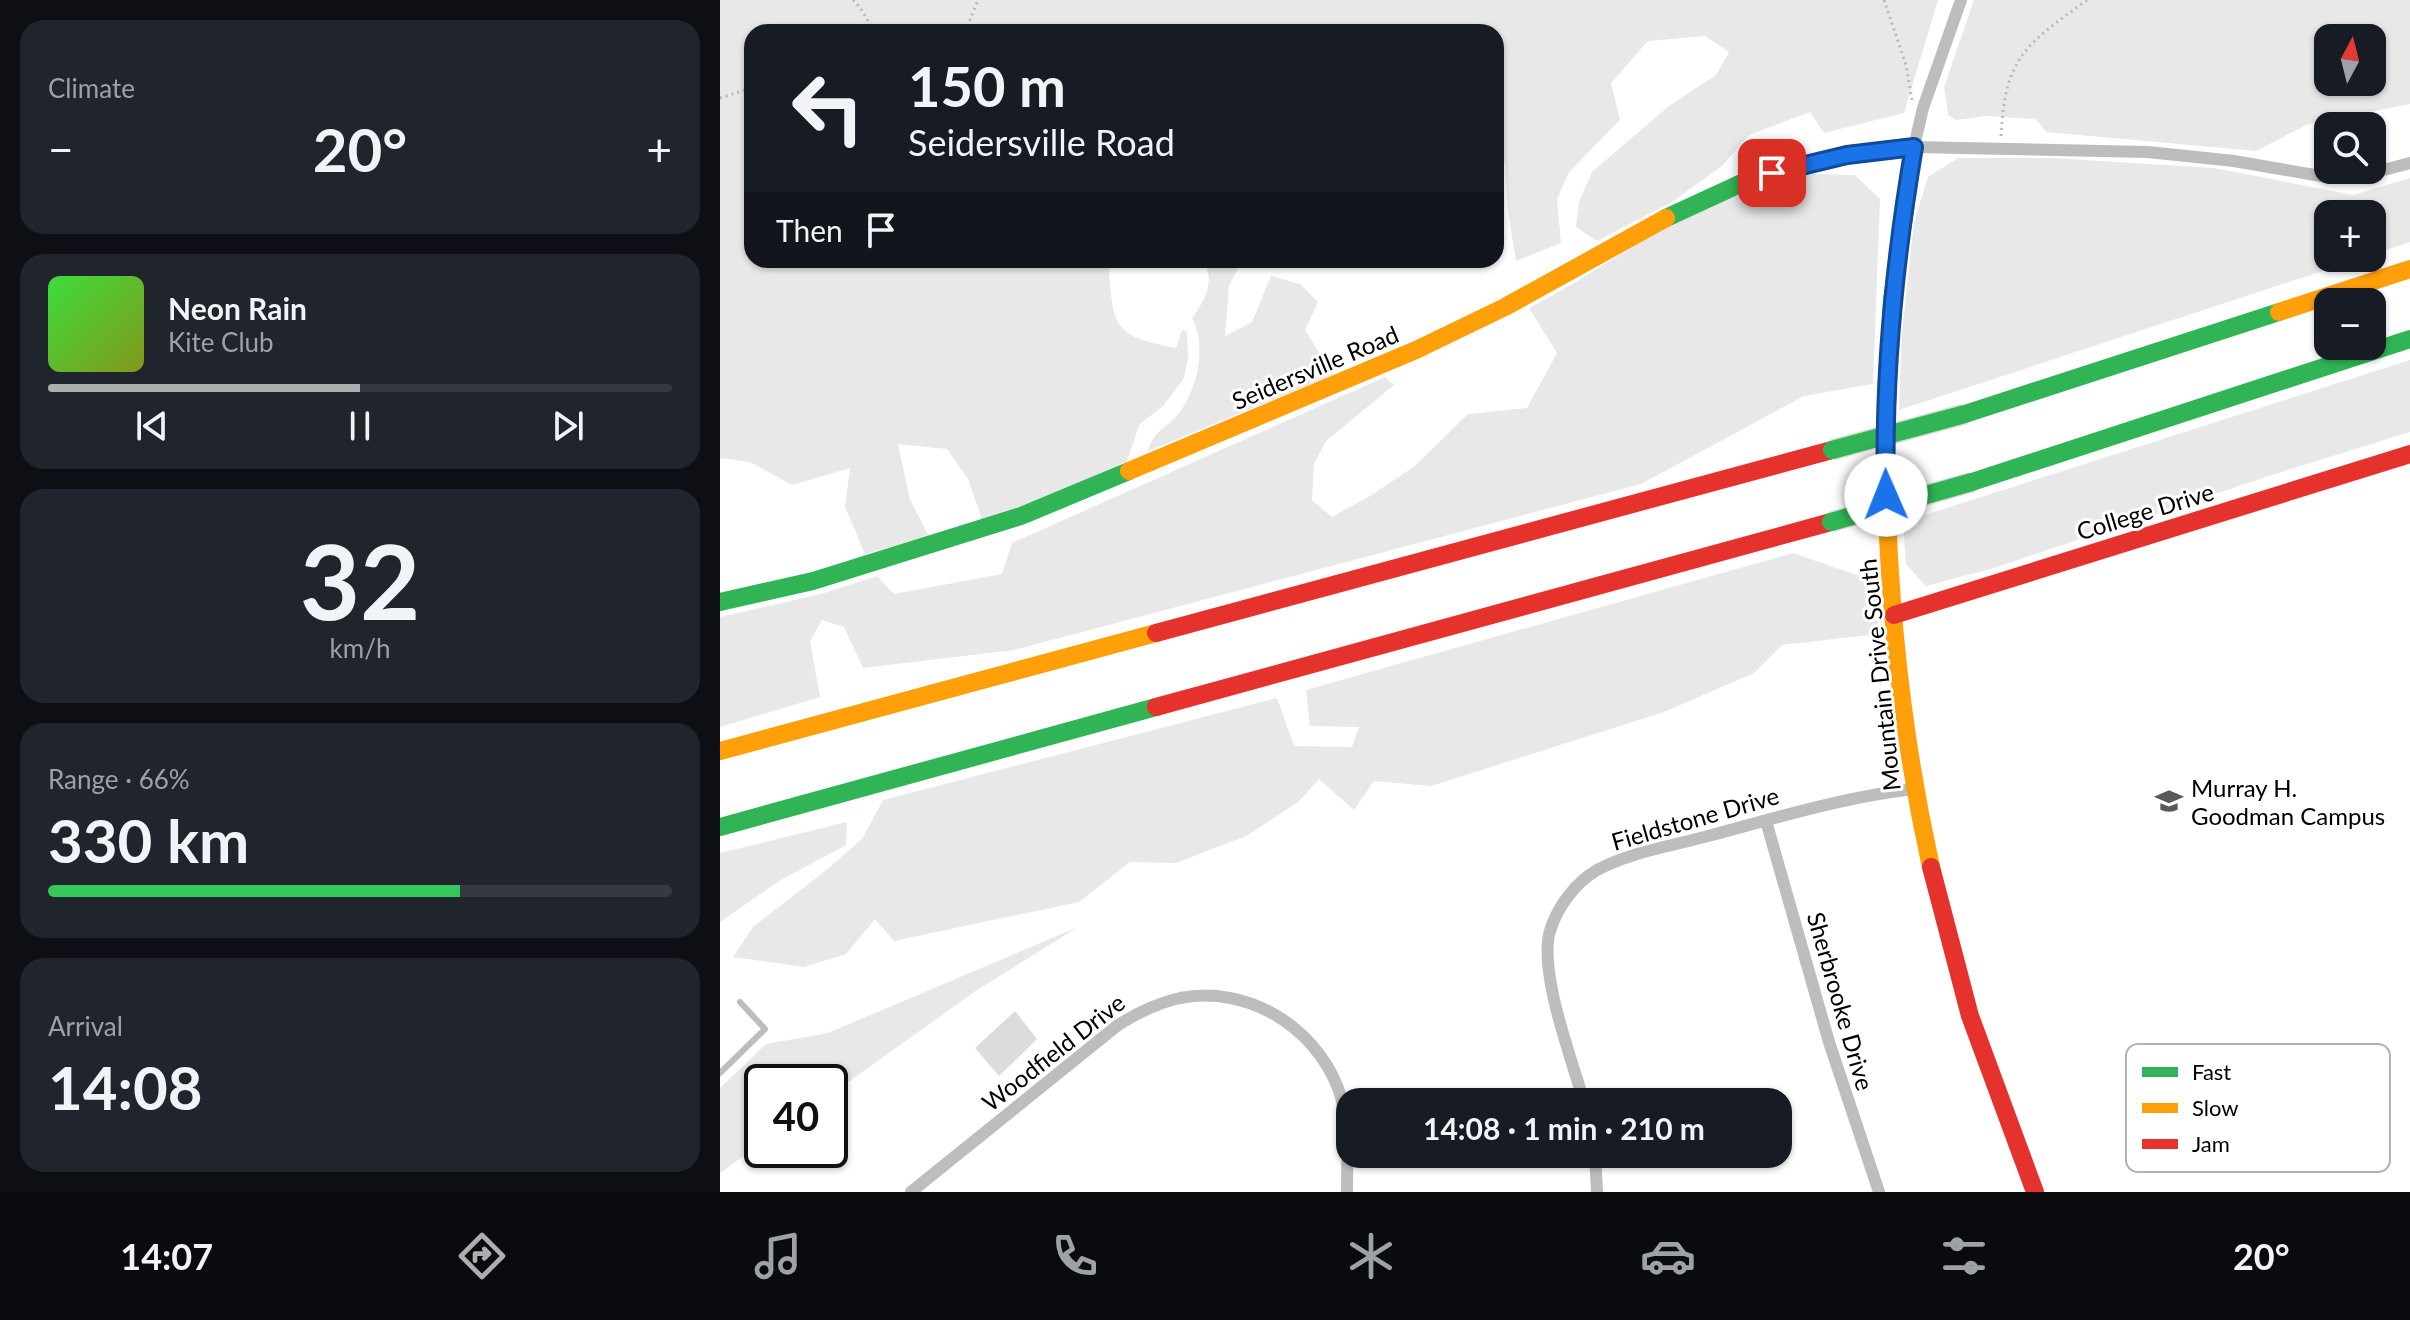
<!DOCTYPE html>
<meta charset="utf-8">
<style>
body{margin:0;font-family:Lato,sans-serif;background:#20242c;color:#f1f3f6;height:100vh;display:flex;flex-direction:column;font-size:30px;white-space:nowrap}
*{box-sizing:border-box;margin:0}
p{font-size:26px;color:#9ea1a6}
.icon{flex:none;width:44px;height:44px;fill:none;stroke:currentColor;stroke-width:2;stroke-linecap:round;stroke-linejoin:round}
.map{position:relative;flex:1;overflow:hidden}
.sheet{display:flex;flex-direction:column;gap:20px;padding:20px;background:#0d0f14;width:720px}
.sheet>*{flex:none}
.hud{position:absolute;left:24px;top:24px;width:760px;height:244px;border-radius:24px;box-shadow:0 2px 6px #0004;background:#171b24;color:#f1f3f6;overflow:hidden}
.needle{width:52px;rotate:7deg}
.controls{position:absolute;left:1594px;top:24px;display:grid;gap:16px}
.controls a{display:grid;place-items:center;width:72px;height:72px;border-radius:16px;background:#171b24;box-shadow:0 2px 6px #0004;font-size:40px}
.speed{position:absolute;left:24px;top:1064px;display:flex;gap:16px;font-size:40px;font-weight:700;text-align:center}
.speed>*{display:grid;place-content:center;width:104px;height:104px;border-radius:50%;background:#171b24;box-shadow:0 2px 6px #0004;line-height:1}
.speed .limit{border:4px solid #111;border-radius:12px;background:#fff;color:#111}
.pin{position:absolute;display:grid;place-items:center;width:68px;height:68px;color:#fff;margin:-34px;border-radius:16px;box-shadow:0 4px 12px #0006}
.me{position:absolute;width:88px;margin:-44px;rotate:359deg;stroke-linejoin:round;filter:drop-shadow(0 0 6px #0008)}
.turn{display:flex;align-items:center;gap:28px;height:168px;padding:0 32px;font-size:36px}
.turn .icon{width:104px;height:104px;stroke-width:2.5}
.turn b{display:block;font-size:56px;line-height:68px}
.then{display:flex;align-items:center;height:76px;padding:0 32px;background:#0003;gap:16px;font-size:30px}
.big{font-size:60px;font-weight:700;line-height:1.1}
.sheet .widget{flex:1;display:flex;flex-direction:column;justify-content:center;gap:12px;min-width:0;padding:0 28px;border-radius:24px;background:#20242c}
.sheet .dial{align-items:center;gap:0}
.dial b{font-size:104px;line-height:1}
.song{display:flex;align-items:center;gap:24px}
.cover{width:96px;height:96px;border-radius:12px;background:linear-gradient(135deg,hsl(120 70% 55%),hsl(70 70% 35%))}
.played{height:8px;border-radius:4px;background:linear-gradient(90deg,#adaeaf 50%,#363941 50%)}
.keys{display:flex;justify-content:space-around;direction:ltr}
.heat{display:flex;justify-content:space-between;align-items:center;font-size:44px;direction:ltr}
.charge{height:12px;border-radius:6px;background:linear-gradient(90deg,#34c759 66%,#363941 0)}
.trip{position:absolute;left:616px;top:1088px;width:456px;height:80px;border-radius:24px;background:#171b24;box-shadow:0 2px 6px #0004;font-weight:700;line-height:80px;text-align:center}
.tab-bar{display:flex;height:128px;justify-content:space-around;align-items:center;background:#090b0e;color:#9ea1a6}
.tab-bar .icon{width:56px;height:56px}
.tab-bar .selected{color:#adaeaf}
.tab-bar b{font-size:36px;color:#f1f3f6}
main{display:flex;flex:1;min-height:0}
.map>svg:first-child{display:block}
.green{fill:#e8e8e8;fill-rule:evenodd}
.building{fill:#dcdcdc}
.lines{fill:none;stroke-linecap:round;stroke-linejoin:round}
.path{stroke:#b8b8b8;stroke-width:3;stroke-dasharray:2 4;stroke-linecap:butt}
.lane{stroke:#bdbdbd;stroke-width:6}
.street{stroke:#bdbdbd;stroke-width:12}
.fast{stroke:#30b455;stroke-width:18}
.slow{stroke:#ff9f0a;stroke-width:18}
.jam{stroke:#e5322d;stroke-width:18}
.fast-bridge-casing{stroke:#dbdbdb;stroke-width:21;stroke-linecap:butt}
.fast-bridge{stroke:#30b455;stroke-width:18}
.route-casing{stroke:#114b97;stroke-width:20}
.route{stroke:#1a73e8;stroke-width:14}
.labels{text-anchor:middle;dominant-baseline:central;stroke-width:6;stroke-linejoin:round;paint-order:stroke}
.street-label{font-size:24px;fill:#000;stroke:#fff}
.poi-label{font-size:24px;fill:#000;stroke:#fff;text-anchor:start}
.key{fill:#fff;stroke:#b2b2b2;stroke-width:2}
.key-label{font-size:22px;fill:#000}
</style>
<main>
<section class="sheet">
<div class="widget"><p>Climate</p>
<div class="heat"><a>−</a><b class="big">20°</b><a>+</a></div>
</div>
<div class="widget">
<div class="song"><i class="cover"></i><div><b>Neon Rain</b><p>Kite Club</p></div></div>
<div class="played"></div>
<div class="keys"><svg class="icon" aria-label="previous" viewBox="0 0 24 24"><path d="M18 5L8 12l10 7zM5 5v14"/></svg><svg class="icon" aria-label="pause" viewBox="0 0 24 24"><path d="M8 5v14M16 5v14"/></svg><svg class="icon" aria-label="next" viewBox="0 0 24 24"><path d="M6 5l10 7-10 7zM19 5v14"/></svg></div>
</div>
<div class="widget dial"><b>32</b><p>km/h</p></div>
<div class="widget"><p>Range · 66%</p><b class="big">330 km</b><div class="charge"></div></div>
<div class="widget"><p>Arrival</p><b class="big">14:08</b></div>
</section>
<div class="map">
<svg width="1690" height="1192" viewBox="0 0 1690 1192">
<rect width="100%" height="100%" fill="#fff"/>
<path class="green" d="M 0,0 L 1218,0 L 1184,113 L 1104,133 L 1090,112 L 1029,135 L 1003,165 L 952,202 L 877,241 L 856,227 L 859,202 L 872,172 L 949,106 L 996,75 L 1009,52 L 985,36 L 928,41 L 891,83 L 900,120 L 849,172 L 837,199 L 841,243 L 796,261 L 788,212 L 785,163 L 776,146 L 776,32 L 32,32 L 32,260 L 407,260 L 389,269 C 393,329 395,336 456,348 L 462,330 L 467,332 L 468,358 L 464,378 L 444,405 L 419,425 L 407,461 L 323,499 L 263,522 L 248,479 L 227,449 L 178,444 L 190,500 L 209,536 L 145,554 L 125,507 L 130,468 L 72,485 L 30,462 L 0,458 Z
M 1254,0 L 1690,0 L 1690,104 L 1588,124 L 1536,151 L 1326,132 L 1316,119 L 1266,116 L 1236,120 L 1228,115 L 1224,87 ZM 1652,38 L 1652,82 L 1608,82 L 1608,38 Z
M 1238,158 L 1332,158 L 1494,168 L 1633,195 L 1690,178 L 1690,242 L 1652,255 L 1652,214 L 1608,214 L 1608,258 L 1642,258 L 1179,410 L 1182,332 L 1194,222 L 1208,177 Z
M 1091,174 L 1135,175 L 1160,199 L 1153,384 L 1084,396 L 921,484 L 294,650 L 143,668 L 124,627 L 102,620 L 90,641 L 100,697 L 0,727 L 0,617 L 101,594 L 157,576 L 174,594 L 282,574 L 292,543 L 665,377 L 674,385 L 606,441 L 594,464 L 592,500 L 612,517 L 650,496 L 695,466 L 748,414 L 807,408 L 837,353 L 809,308 C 860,282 907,248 958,221 C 1000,199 1045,186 1091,174 Z
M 483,260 L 522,260 L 509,286 L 505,336 L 532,322 L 551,276 L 580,284 L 598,302 L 585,330 L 613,375 L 428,451 C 434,429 447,429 459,413 C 478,387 487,347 472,318 C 485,300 496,282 483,260 Z
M 1690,360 L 1690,432 L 1555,474 L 1274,568 L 1206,586 L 1186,564 L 1183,522 Z
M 1073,553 L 1157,582 L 1158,634 L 1062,645 L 1034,673 L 944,712 L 711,786 L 654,781 L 634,810 L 599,779 L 577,803 L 526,836 L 456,863 L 410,862 L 359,902 L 174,941 L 155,919 L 126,954 L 84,967 L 13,957 L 33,927 L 109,868 L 142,839 L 163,800 L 557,698 L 574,746 L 632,747 L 639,727 L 590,726 L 586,690 Z
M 127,822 L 126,845 L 59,881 L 0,922 L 0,853 Z
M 358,927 L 254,992 L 110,1095 L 110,1082 L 42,1082 L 42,1143 L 0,1173 L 0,1088 L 46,1044 L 108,1033 Z"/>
<path class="building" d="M 295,1011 L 317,1039 L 279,1076 L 255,1048 Z"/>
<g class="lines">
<path class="path" d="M 133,0 C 142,7 147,22 156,32
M 1164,0 L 1186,65 L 1192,100
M 245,32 L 258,0
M 0,98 L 32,88
M 1281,136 C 1285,56 1306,45 1367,0"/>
<path class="lane" d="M 0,1073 L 45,1029 L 20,1002"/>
<path class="street" d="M 1241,0 L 1203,108 L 1194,147 L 1428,152 L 1514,161 L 1612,178 L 1637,177 L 1690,163
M 1046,821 L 1109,1042 L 1159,1192
M 864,1102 C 852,1060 818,971 830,931 C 837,907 856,882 877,870 C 910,852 952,846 988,836 C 1056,818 1123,797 1194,789
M 875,1154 L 877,1192
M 191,1192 L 398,1025 C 417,1013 437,1003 460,998 C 527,985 594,1026 618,1088 C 630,1121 627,1157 627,1192"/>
<path class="fast" d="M 946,218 L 1024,182 L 1127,155 L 1194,147 L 1172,300 L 1166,409
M 1245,414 L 1559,312
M 1252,482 L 1690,339
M 0,602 L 93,581 L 301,516 L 409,471
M 0,827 L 436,707"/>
<path class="slow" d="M 1559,312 L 1690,269
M 1166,409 C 1164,562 1178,718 1211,867
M 409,471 L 696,350 L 785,307 L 946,218
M 0,751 L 436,633"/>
<path class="jam" d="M 1174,615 L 1690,454
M 436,633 L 1112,450
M 436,707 L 1111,522
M 1211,867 L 1250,1016 L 1315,1192"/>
<g class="fast-bridge-casing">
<path id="fast-bridge" d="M 1112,450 L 1245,414
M 1111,522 L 1252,482"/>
</g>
<use href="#fast-bridge" class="fast-bridge"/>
</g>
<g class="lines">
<g class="route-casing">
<path id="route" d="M 1052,173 L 1127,155 L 1194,147 C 1174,263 1163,378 1166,495"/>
</g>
<use href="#route" class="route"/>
</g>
<defs>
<g id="university-bare" transform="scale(2.16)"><path d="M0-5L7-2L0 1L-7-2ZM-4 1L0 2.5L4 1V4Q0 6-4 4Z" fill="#595959" stroke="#fff" stroke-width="2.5" paint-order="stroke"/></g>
</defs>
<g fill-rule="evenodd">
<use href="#university-bare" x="1449" y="801"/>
</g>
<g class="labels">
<g class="street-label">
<text transform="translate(595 367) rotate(-23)">Seidersville Road</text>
<text transform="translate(1425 511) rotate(-17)">College Drive</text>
<text transform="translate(1159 675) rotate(-96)">Mountain Drive South</text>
<text transform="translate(975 818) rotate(-16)">Fieldstone Drive</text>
<text transform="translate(1121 1001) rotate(74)">Sherbrooke Drive</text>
<text transform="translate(333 1052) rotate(-38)">Woodfield Drive</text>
</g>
<g class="poi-label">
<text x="1471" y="787">Murray H.<tspan x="1471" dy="28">Goodman Campus</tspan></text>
</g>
</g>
<rect x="1406" y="1044" width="264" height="128" rx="12" class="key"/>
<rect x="1422" y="1067" width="36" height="10" fill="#30b455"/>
<rect x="1422" y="1103" width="36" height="10" fill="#ff9f0a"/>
<rect x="1422" y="1139" width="36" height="10" fill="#e5322d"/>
<g class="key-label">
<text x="1472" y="1080">Fast</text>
<text x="1472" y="1116">Slow</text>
<text x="1472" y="1152">Jam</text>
</g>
</svg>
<div class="controls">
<a><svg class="needle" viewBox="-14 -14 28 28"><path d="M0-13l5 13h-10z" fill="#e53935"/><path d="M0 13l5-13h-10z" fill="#9ea1a6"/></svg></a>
<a><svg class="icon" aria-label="search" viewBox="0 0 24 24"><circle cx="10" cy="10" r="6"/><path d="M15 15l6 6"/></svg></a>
<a>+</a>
<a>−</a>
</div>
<div class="speed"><div class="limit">40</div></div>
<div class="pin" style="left:1052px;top:173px;background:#d93025"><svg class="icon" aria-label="arrive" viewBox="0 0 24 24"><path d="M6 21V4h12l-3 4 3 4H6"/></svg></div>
<svg class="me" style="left:1166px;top:495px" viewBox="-20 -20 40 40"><circle r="19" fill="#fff"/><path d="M0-13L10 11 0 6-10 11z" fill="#1a73e8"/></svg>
<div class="trip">14:08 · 1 min · 210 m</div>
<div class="hud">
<div class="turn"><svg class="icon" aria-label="left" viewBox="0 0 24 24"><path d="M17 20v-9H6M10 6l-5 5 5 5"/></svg><div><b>150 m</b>Seidersville Road</div></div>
<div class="then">Then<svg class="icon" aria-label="arrive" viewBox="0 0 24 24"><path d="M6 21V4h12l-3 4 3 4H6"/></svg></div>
</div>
</div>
</main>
<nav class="tab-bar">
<b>14:07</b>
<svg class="icon selected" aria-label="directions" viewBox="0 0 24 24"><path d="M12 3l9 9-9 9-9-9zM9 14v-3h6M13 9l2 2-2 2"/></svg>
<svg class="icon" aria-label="music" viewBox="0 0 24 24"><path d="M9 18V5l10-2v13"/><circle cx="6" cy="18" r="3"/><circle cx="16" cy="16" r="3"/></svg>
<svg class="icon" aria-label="phone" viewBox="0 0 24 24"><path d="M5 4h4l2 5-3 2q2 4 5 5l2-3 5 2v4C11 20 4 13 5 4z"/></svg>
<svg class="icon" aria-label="climate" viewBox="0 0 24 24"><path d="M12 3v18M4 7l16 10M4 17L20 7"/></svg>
<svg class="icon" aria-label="car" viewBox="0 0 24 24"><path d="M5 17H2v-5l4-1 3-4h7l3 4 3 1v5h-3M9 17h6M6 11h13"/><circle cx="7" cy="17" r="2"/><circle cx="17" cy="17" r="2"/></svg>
<svg class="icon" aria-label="filters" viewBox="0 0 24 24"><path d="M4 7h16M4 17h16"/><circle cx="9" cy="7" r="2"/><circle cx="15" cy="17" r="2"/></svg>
<b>20°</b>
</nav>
